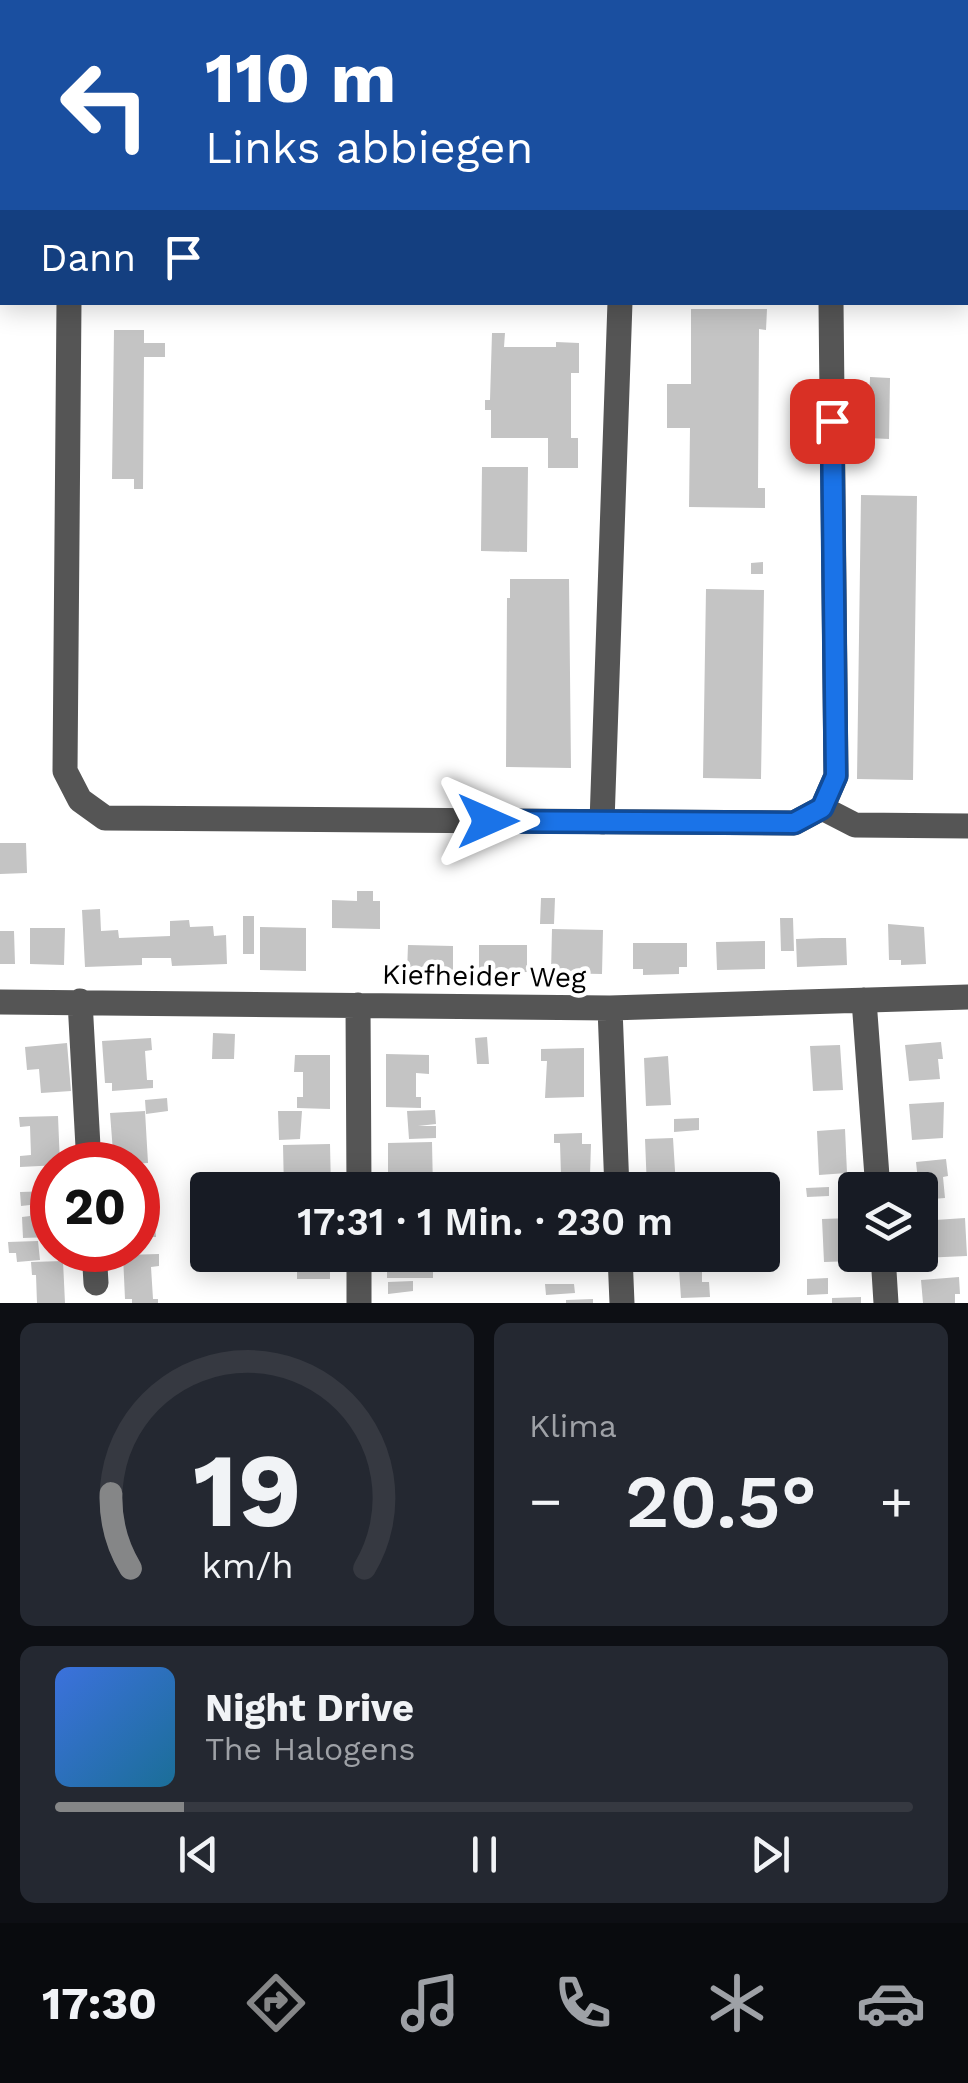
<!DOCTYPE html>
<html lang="de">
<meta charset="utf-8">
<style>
body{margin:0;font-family:"Work Sans",sans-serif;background:#242831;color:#f1f3f6;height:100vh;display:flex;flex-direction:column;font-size:38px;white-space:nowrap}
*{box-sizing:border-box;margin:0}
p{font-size:32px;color:#9ea1a6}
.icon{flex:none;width:55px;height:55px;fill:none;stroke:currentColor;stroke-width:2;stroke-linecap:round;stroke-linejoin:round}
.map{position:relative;height:1303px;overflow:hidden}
.side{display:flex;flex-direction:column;gap:20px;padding:20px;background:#0d0f14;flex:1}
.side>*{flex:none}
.banner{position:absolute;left:0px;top:0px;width:970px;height:305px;box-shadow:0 5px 25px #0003;background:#1a4fa0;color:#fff;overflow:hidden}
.buttons{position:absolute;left:838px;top:1172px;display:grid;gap:20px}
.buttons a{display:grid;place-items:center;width:100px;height:100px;border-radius:10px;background:#171b24;box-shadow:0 5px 25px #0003;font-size:50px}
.speed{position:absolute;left:30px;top:1142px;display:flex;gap:20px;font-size:50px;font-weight:700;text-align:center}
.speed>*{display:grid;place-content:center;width:130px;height:130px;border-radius:50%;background:#171b24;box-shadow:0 5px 25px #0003;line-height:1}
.speed .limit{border:15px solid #d22;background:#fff;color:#111}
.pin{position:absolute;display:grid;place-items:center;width:85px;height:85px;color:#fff;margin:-42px;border-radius:20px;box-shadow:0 5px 15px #0006}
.me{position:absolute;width:110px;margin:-55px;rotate:90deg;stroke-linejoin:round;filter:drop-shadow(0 0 8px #0008)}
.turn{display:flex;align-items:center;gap:35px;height:210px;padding:0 40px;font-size:45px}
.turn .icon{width:130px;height:130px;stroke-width:2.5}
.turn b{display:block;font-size:70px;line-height:85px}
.then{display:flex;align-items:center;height:95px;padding:0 40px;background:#0003;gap:20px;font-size:38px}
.big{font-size:75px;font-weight:600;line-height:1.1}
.side .card{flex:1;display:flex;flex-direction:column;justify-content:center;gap:15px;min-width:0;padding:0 35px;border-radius:15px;background:#242831}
.side .dial{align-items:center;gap:0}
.dial svg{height:260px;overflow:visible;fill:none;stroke:#363941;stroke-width:7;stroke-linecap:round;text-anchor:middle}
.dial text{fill:#f1f3f6;stroke:none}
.song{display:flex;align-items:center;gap:30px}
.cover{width:120px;height:120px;border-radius:15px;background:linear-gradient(135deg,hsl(220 70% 55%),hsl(200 70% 35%))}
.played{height:10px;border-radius:5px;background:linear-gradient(90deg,#858687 15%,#363941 15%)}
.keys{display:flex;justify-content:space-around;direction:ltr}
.heat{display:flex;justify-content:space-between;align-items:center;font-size:55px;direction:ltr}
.side .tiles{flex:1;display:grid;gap:20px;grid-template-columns:1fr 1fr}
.card:last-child{grid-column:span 2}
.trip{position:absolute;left:190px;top:1172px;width:590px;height:100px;border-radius:10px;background:#171b24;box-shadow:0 5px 25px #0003;font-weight:600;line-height:100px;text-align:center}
.tabs{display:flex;height:160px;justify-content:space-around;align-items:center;background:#090b0e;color:#9ea1a6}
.tabs .icon{width:70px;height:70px}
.tabs .on{color:#858687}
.tabs b{font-size:45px;color:#f1f3f6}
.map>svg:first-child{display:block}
.building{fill:#c4c4c4}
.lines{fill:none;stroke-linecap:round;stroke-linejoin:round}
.minor{stroke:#555;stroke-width:25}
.route-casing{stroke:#114b97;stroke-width:25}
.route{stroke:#1a73e8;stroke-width:18}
.labels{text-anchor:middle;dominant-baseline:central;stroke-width:9;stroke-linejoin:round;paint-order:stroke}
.street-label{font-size:28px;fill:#000;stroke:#fff}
</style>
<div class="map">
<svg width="968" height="1303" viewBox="0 0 968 1303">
<rect width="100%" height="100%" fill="#fff"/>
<path class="building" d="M 691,309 L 767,309 L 766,330 L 759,329 L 758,488 L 765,488 L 765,508 L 689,507 L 690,428 L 667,428 L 667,384 L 691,384 Z
M 114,330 L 144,330 L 144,343 L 165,343 L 165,357 L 144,357 L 143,489 L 134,489 L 134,479 L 112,479 Z
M 492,333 L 505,333 L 504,347 L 556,347 L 556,342 L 579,343 L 579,373 L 571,373 L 571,438 L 578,438 L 578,468 L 548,468 L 548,438 L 491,438 L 491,410 L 485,410 L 485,400 L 490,400 Z
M 870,377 L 890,378 L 889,439 L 868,438 Z
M 482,467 L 528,467 L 527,552 L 481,551 Z
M 861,495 L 917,496 L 913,780 L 857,779 Z
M 763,562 L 763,574 L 751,574 L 751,563 Z
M 510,579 L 569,579 L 571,768 L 506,767 L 507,598 L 510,598 Z
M 706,589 L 764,590 L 761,779 L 703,778 Z
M 0,843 L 26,843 L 27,873 L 0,874 Z
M 357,891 L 373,891 L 373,901 L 380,901 L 380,929 L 332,928 L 332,900 L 357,901 Z
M 541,898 L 555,898 L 554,924 L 540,924 Z
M 100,909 L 101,931 L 118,930 L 119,938 L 170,936 L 170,921 L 189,920 L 190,927 L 213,926 L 214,936 L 226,935 L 227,964 L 172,966 L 171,958 L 142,958 L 142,965 L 85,967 L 82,910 Z
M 243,916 L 254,916 L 254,954 L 243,954 Z
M 780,918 L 793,918 L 794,951 L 781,951 Z
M 888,924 L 924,927 L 926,964 L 901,965 L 901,960 L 889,960 Z
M 260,927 L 306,928 L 306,971 L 260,970 Z
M 30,928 L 65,928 L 64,965 L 30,964 Z
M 552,929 L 603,930 L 602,974 L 551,973 Z
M 0,931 L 14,931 L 15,964 L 0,964 Z
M 822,938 L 846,938 L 847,965 L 797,967 L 796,939 Z
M 765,941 L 765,969 L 717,970 L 716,942 Z
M 633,943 L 687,943 L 687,967 L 679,967 L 679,974 L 643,975 L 643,969 L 633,969 Z
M 408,945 L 453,946 L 453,973 L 407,972 Z
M 479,945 L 527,945 L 527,972 L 479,973 Z
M 213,1033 L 235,1034 L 234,1059 L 212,1059 Z
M 487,1037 L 489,1064 L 477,1064 L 475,1038 Z
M 151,1038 L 152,1050 L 145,1051 L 147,1080 L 153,1080 L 153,1088 L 112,1091 L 112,1083 L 105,1083 L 102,1041 Z
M 941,1042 L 943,1059 L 938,1059 L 940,1079 L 909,1081 L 905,1045 Z
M 67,1043 L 71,1091 L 41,1093 L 39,1069 L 27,1070 L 25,1047 Z
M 840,1045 L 843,1090 L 813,1091 L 810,1046 Z
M 584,1048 L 584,1097 L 545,1098 L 547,1061 L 541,1061 L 541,1049 Z
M 386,1054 L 429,1055 L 429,1074 L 416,1073 L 416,1097 L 421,1097 L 421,1108 L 386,1107 Z
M 295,1055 L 330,1055 L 330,1109 L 297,1108 L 297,1097 L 303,1097 L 303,1072 L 294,1072 Z
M 668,1056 L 671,1105 L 646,1106 L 644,1058 Z
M 167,1098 L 168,1111 L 146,1114 L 145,1100 Z
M 944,1102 L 943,1138 L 912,1140 L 909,1104 Z
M 435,1110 L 436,1124 L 418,1126 L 436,1126 L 436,1138 L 409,1139 L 407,1111 Z
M 145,1111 L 148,1163 L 114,1165 L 110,1113 Z
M 278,1111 L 302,1111 L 300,1139 L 279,1140 Z
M 58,1116 L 60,1165 L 20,1167 L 20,1156 L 31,1155 L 30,1126 L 20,1127 L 19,1117 Z
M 699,1118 L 699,1130 L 674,1132 L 674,1119 Z
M 845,1129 L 847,1173 L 819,1175 L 817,1131 Z
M 582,1133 L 582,1144 L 591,1144 L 590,1175 L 579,1176 L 579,1183 L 561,1184 L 561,1190 L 540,1190 L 540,1185 L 554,1185 L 553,1175 L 561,1175 L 560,1143 L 554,1143 L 554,1134 Z
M 673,1138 L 676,1187 L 647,1189 L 645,1139 Z
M 432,1142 L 433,1190 L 388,1190 L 388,1143 Z
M 330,1144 L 331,1190 L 284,1190 L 283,1145 Z
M 946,1159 L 948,1176 L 943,1177 L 945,1198 L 920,1200 L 916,1162 Z
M 154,1186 L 154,1196 L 148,1196 L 149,1226 L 155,1226 L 156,1237 L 138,1237 L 138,1187 Z
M 829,1187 L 829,1196 L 807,1197 L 806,1188 Z
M 52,1191 L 52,1237 L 23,1238 L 22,1217 L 30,1216 L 30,1205 L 21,1206 L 20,1192 Z
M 852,1218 L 854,1261 L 824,1262 L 822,1219 Z
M 965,1218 L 967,1256 L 921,1258 L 920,1221 Z
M 38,1241 L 40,1260 L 17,1262 L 16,1253 L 9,1253 L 8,1242 Z
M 159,1254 L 159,1266 L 151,1267 L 153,1299 L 158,1299 L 158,1303 L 132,1303 L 132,1299 L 125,1299 L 123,1255 Z
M 302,1255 L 330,1255 L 330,1279 L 297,1279 L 297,1270 L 302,1269 Z
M 387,1255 L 433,1255 L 433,1278 L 387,1278 Z
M 549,1255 L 593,1255 L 593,1265 L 550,1267 Z
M 651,1255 L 678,1255 L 678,1268 L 652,1269 Z
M 63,1261 L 65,1303 L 37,1303 L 36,1275 L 32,1275 L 31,1262 Z
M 702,1268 L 702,1282 L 709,1282 L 710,1297 L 681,1298 L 679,1269 Z
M 959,1277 L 960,1294 L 955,1294 L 955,1303 L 923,1303 L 921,1280 Z
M 828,1278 L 828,1294 L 807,1295 L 807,1279 Z
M 413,1281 L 413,1291 L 388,1294 L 388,1282 Z
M 545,1284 L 574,1284 L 575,1293 L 546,1295 Z
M 861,1297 L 861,1303 L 832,1303 L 832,1298 Z
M 593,1299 L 593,1303 L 566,1303 L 566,1300 Z"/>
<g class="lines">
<path class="minor" d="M 831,2 L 831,0
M 0,52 L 2,52
M 69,302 L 65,771 L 80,800 L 105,818 L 794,823 L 822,808 L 836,776 L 831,302
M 822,808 L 855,825 L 968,826
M 602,822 L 620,302
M 864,1000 L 878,1190
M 80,1001 L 89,1165
M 0,1002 L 610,1008 L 968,997
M 358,1005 L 359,1190
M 610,1008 L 617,1190
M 94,1250 L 96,1283
M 359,1255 L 359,1303
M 620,1255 L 622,1303
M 883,1255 L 886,1303"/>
</g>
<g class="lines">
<g class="route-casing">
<path id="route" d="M 488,821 L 794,823 L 822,808 L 836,776 L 832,421"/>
</g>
<use href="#route" class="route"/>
</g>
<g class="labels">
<g class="street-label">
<text transform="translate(484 976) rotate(1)">Kiefheider Weg</text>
</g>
</g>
</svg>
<div class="buttons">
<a><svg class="icon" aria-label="layers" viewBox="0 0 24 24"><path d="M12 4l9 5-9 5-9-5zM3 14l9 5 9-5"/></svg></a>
</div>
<div class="speed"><div class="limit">20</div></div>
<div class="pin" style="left:832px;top:421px;background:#d93025"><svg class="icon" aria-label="arrive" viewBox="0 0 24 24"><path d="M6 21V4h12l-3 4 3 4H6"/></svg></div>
<svg class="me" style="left:488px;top:821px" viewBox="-20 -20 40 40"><path d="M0-17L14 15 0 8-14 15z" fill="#1a73e8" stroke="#fff" stroke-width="4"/></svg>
<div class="trip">17:31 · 1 Min. · 230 m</div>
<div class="banner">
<div class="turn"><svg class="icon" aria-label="left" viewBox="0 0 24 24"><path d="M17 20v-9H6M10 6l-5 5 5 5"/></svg><div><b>110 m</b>Links abbiegen</div></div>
<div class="then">Dann<svg class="icon" aria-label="arrive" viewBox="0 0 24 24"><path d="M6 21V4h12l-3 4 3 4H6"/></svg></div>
</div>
</div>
<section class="side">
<div class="tiles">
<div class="card dial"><svg viewBox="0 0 100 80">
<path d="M14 69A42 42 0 1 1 86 69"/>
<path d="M14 69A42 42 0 0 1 8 46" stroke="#858687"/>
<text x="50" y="56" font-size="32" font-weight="700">19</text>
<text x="50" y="72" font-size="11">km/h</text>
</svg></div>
<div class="card"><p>Klima</p>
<div class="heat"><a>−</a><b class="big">20.5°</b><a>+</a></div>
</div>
<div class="card">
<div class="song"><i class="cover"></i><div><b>Night Drive</b><p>The Halogens</p></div></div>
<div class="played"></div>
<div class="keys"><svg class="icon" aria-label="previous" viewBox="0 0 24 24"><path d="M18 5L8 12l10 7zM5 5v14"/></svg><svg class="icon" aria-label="pause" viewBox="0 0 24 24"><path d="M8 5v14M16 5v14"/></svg><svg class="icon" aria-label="next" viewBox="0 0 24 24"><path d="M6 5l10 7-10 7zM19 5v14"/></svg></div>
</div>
</div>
</section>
<nav class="tabs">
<b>17:30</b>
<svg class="icon on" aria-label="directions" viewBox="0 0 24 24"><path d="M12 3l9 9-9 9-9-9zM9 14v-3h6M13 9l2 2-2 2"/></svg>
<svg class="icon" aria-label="music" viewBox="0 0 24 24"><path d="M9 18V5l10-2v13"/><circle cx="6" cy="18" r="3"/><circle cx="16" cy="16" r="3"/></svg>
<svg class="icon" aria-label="phone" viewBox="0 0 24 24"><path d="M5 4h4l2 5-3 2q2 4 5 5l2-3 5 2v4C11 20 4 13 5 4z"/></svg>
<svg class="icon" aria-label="climate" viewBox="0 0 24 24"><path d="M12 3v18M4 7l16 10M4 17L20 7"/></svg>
<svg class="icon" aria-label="car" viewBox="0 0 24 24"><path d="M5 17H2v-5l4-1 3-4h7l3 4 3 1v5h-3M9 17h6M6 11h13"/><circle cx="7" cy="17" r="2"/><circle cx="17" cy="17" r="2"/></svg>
</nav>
